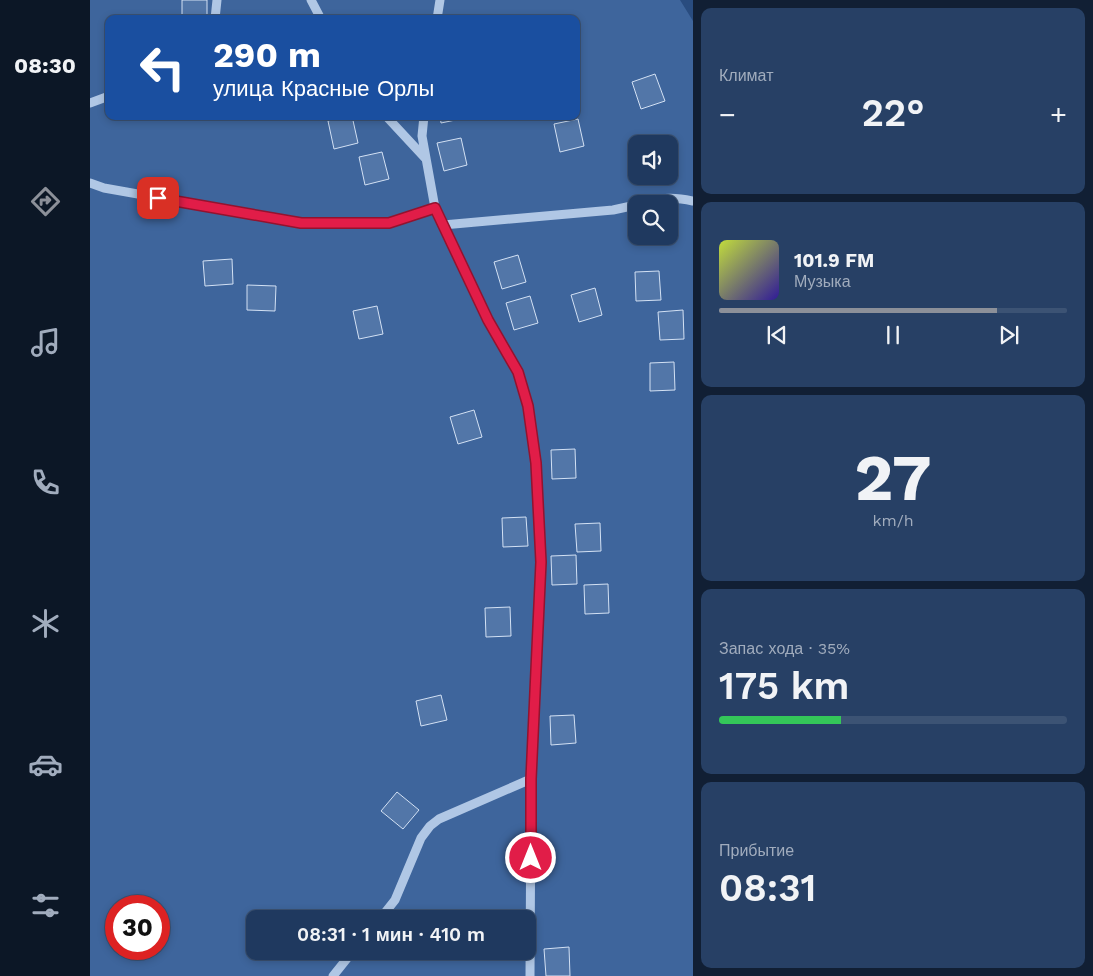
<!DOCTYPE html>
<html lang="ru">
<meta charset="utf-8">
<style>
body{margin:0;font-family:"Work Sans",sans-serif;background:#274065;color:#f1f3f6;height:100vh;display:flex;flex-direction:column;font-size:19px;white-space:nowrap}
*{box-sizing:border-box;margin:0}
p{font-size:16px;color:#a1acbd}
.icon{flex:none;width:28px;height:28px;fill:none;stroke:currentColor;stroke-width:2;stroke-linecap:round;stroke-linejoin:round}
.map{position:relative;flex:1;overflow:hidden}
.details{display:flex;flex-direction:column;gap:8px;padding:8px;background:#111f34;width:400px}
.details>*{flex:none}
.guide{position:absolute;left:15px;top:15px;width:475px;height:105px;border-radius:10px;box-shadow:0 2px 8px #0003,0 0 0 1px #3c5374;background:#1a4fa0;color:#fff;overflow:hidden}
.buttons{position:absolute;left:538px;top:135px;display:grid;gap:10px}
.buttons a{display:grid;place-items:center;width:50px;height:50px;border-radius:10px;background:#1f395f;box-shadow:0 2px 8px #0003,0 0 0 1px #3c5374;font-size:25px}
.speed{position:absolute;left:15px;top:895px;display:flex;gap:10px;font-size:25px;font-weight:700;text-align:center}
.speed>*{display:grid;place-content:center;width:65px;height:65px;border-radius:50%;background:#1f395f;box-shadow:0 2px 8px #0003,0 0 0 1px #3c5374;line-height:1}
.speed .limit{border:8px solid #d22;background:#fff;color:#111}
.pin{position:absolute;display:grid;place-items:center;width:42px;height:42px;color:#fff;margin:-21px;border-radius:10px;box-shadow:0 2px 8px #0006}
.me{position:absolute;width:55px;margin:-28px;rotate:0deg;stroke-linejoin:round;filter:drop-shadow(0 0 4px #0008)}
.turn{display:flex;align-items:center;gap:18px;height:105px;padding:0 25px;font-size:22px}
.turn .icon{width:65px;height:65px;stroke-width:2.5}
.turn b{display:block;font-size:35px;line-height:42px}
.big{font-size:38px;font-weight:600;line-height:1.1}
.details .tile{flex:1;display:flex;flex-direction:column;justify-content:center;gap:8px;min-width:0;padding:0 18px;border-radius:10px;background:#274065}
.details .dial{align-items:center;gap:0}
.dial b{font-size:65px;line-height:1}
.song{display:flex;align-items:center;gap:15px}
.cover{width:60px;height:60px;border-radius:8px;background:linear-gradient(135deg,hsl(70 70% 55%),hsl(250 70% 35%))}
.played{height:5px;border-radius:2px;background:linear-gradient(90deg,#8c9099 80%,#3c5374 80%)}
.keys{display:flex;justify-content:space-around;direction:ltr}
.heat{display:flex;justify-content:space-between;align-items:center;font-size:28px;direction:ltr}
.charge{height:8px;border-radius:4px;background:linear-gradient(90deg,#34c759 35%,#3c5374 0)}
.trip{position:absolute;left:156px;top:910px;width:290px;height:50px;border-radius:10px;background:#1f395f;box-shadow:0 2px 8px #0003,0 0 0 1px #3c5374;font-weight:600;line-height:50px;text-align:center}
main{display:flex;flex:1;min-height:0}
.menu{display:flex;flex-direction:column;width:90px;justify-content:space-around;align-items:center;background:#0c1726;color:#a1acbd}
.menu .icon{width:35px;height:35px}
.menu .current{color:#8c9099}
.menu b{font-size:22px;color:#f1f3f6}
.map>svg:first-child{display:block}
.green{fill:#3e659c;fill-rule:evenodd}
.building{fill:#5276a8;stroke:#d3e1f4}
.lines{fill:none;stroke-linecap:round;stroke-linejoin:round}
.minor{stroke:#b0c7e5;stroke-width:9}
.route-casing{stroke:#92132f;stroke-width:12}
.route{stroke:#e11d48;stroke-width:9}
</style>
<main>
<nav class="menu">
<b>08:30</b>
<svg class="icon current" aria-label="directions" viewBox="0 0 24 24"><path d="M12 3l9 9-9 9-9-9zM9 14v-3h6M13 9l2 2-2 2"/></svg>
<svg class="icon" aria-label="music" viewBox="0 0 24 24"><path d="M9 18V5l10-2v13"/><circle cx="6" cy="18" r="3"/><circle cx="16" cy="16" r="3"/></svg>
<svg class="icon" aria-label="phone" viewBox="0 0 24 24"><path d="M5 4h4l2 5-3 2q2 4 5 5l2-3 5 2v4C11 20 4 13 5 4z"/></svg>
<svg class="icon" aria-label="climate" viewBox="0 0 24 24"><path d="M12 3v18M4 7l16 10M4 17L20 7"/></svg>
<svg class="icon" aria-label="car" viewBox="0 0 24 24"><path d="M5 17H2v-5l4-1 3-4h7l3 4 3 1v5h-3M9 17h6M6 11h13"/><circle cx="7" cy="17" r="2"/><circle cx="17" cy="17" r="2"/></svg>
<svg class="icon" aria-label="filters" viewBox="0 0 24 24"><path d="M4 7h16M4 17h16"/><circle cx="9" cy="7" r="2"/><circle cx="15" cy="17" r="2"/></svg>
</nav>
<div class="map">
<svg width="603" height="976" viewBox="0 0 603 976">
<rect width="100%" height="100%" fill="#294c7f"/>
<path class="green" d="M 0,0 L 590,0 L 603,21 L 603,976 L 0,976 ZM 19,19 L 486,19 L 486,116 L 19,116 ZM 546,144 L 579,144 L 579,176 L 546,176 ZM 546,204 L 579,204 L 579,236 L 546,236 ZM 26,906 L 69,906 L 69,949 L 26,949 ZM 165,919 L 438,919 L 438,951 L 165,951 Z"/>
<path class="building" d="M 92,0 L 117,0 L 117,16 L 92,16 Z
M 565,74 L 575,101 L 551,109 L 542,82 Z
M 259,116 L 262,116 L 268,143 L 244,149 L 238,121 Z
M 350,116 L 375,116 L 375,118 L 351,123 Z
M 488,119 L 494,146 L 470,152 L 464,124 Z
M 371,138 L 377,165 L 354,171 L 347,143 Z
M 292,152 L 299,179 L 275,185 L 269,157 Z
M 548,236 L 573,236 L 573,237 L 548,238 Z
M 428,255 L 436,282 L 412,289 L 404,262 Z
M 142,259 L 143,284 L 115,286 L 113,261 Z
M 569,271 L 571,300 L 546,301 L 545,272 Z
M 157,285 L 186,286 L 185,311 L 157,310 Z
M 505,288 L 512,315 L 489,322 L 481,295 Z
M 440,296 L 448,323 L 424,330 L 416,303 Z
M 287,306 L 293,334 L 269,339 L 263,311 Z
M 593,310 L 594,339 L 570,340 L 568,312 Z
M 584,362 L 585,390 L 560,391 L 560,363 Z
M 384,410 L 392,437 L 368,444 L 360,417 Z
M 485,449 L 486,478 L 462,479 L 461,450 Z
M 436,517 L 438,546 L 413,547 L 412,518 Z
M 510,523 L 511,551 L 487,552 L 485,524 Z
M 486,555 L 487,584 L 462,585 L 461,556 Z
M 518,584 L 519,613 L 495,614 L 494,585 Z
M 420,607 L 421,636 L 396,637 L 395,608 Z
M 351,695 L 357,720 L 331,726 L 326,701 Z
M 484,715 L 486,743 L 461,745 L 460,716 Z
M 307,792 L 329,810 L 313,829 L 291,811 Z
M 479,947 L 480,976 L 456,976 L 454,949 Z"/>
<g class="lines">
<path class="minor" d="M 221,0 L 231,19
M 125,19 L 127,0
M 347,19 L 350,0
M 0,103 L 19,96
M 296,116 L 335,158
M 0,183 L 14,188 L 211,223 L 299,223 L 345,208
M 549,204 C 570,198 581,196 603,201
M 353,225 L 523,210 L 546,205
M 290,919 L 305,900 L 331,838 L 340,826 L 349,819 L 441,779 L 451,562 L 446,463 L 438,406 L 428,372 L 398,320 L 345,208 L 332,136 L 334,116
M 243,976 L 263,951
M 440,976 L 441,779"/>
</g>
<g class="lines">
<g class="route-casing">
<path id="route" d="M 68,198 L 211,223 L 299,223 L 345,208 L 398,320 L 428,372 L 438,406 L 446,463 L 451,562 L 441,779 L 441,858"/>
</g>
<use href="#route" class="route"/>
</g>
</svg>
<div class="buttons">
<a><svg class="icon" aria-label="sound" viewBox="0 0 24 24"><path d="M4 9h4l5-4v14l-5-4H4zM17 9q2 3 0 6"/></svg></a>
<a><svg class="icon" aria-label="search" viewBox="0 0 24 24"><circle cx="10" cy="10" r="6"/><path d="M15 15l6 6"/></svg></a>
</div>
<div class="speed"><div class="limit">30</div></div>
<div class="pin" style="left:68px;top:198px;background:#d93025"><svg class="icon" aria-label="arrive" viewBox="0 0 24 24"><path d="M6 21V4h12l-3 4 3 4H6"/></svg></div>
<svg class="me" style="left:441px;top:858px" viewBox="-20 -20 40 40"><circle r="17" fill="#e11d48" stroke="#fff" stroke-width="3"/><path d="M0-11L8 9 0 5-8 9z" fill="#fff"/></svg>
<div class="trip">08:31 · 1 мин · 410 m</div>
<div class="guide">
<div class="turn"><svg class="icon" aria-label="left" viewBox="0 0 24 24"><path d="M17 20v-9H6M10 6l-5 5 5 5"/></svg><div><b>290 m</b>улица Красные Орлы</div></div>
</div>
</div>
<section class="details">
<div class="tile"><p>Климат</p>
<div class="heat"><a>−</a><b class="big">22°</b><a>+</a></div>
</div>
<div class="tile">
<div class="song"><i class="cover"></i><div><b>101.9 FM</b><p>Музыка</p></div></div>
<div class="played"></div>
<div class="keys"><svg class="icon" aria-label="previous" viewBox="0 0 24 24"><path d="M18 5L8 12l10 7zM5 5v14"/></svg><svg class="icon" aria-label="pause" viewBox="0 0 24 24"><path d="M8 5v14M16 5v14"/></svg><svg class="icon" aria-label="next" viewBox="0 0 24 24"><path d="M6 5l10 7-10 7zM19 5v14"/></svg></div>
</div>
<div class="tile dial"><b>27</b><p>km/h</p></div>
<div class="tile"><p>Запас хода · 35%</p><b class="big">175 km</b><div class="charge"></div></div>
<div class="tile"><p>Прибытие</p><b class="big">08:31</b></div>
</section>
</main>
